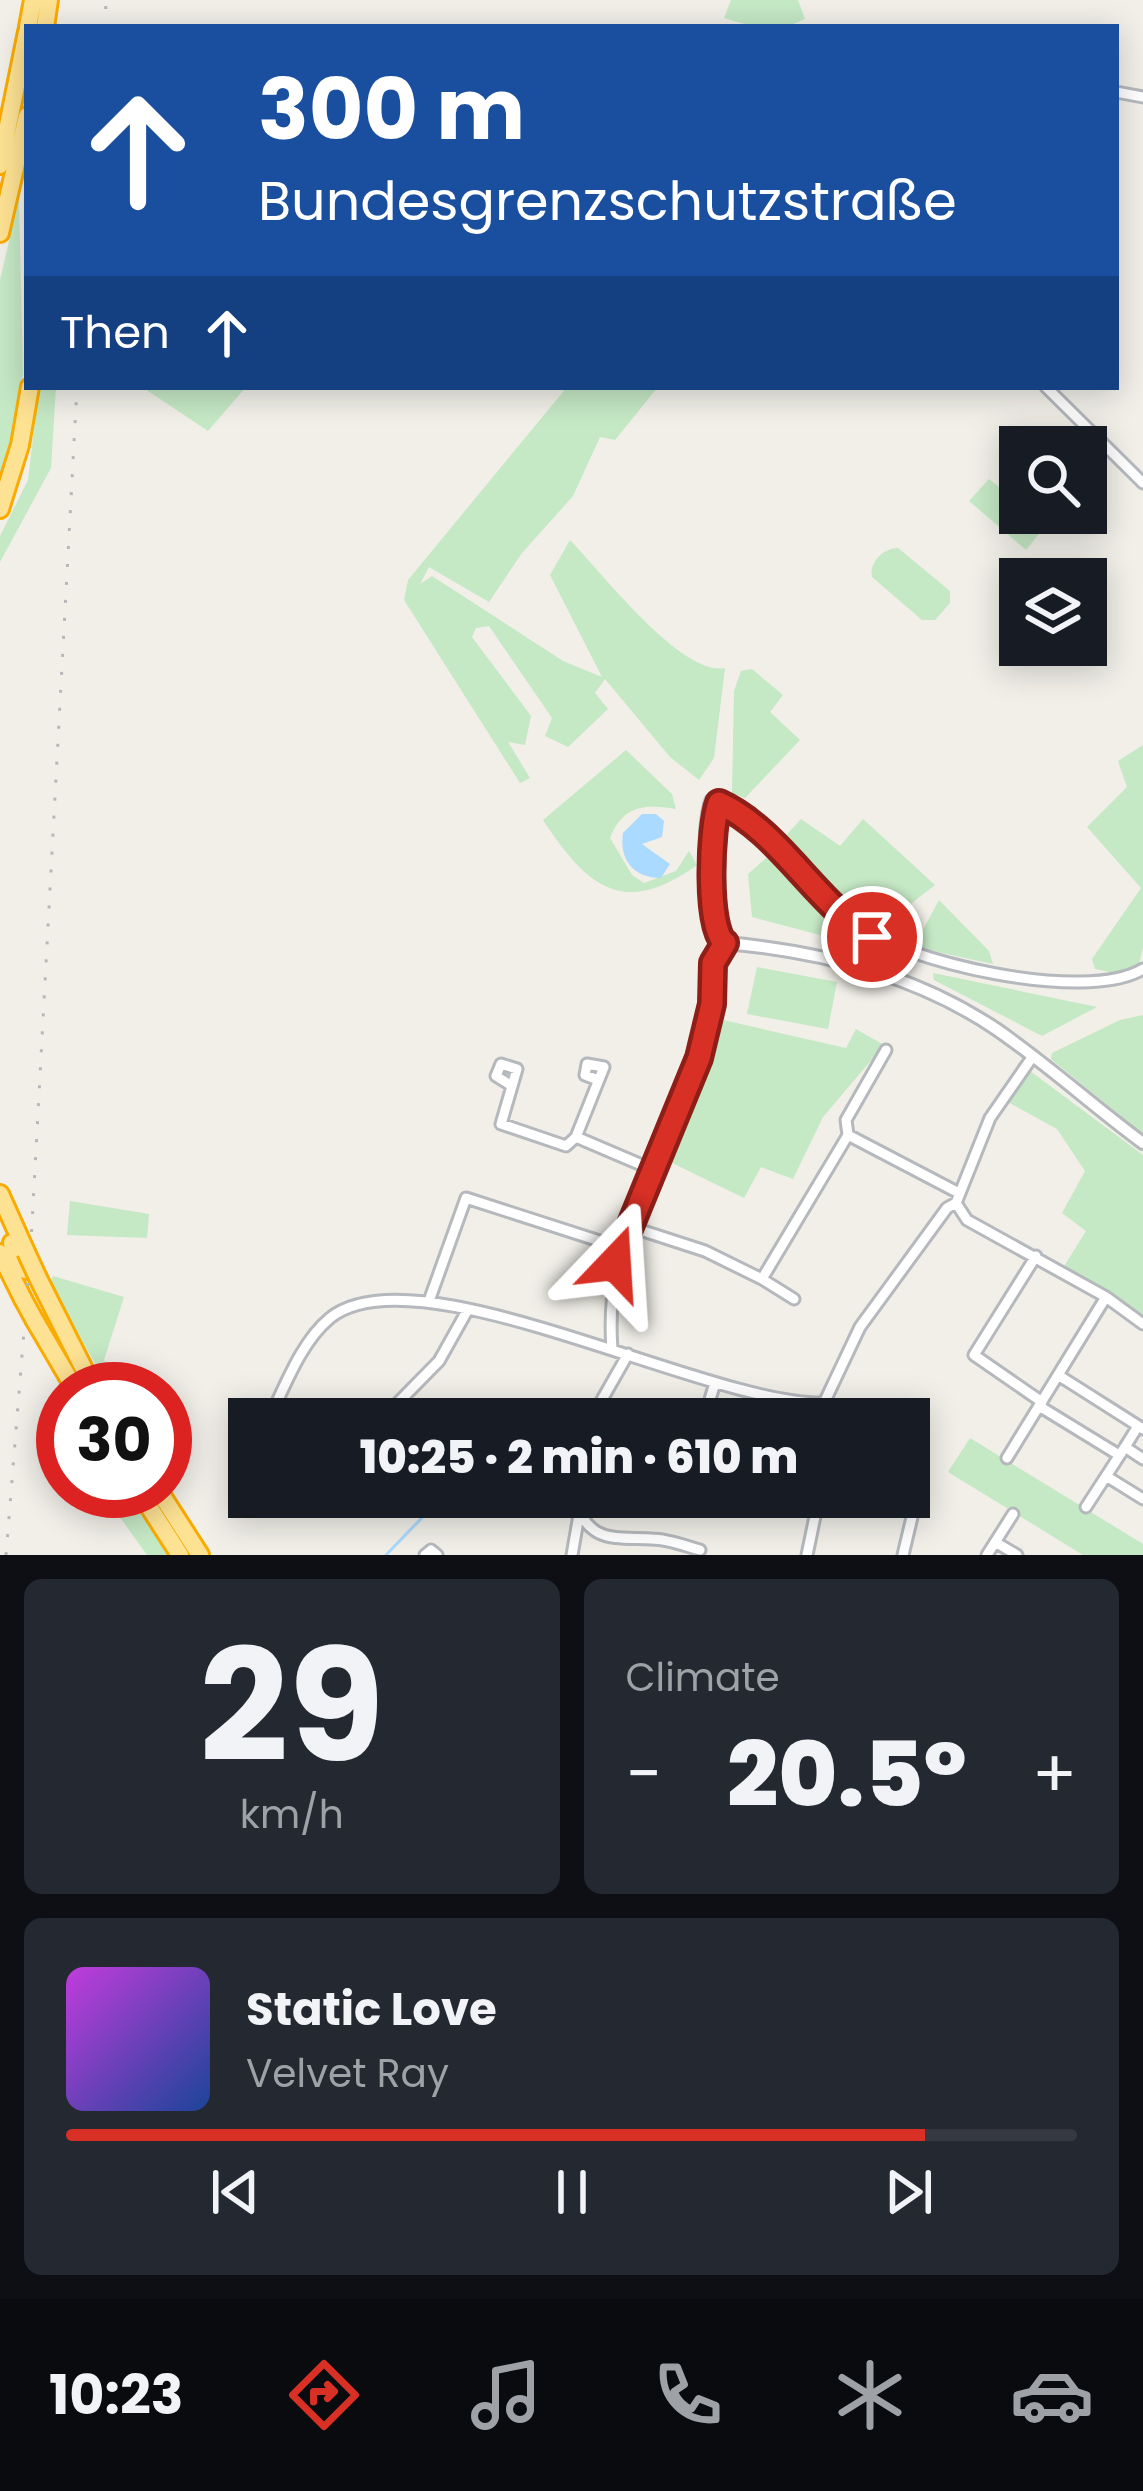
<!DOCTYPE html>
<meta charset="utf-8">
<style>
body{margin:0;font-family:Poppins,sans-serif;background:#242831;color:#f1f3f6;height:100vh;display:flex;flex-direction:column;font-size:45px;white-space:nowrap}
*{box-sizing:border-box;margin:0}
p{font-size:39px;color:#9ea1a6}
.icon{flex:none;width:66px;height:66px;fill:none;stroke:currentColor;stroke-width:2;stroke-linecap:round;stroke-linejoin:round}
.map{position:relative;height:1555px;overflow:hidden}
.sheet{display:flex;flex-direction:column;gap:24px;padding:24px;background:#0d0f14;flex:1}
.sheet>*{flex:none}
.banner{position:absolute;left:24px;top:24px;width:1095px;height:366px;border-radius:0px;box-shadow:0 6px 30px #0003;background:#1a4fa0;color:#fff;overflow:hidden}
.controls{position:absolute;left:999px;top:426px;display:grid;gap:24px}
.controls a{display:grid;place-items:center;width:108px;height:108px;border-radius:0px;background:#171b24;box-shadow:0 6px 30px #0003;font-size:60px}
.speed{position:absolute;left:36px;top:1362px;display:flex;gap:24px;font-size:60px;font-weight:700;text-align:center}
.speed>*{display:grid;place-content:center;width:156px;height:156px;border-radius:50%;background:#171b24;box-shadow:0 6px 30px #0003;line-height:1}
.speed .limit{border:18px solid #d22;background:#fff;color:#111}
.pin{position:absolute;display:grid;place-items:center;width:102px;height:102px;color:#fff;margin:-51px;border:6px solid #fff;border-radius:50%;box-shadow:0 3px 12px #0007}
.me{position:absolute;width:132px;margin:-66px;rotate:20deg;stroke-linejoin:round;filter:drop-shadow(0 0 9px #0008)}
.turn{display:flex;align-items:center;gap:42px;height:252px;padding:0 36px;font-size:54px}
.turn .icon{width:156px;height:156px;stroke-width:2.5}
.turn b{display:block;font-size:84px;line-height:102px}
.then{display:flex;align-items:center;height:114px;padding:0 36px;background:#0003;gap:24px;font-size:45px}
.big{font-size:90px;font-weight:800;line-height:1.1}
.sheet .tile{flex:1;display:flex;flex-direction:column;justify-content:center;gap:18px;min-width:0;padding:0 42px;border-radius:18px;background:#242831}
.sheet .dial{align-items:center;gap:0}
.dial b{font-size:156px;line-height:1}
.song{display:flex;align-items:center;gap:36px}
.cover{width:144px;height:144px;border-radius:18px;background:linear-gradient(135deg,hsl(290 70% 55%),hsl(220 70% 35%))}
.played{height:12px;border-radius:6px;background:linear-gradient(90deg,#d93025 85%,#363941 85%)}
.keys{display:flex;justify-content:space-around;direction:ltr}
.heat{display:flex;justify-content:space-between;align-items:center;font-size:66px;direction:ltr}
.sheet .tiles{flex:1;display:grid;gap:24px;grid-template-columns:1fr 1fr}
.tile:last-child{grid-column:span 2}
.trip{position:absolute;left:228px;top:1398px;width:702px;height:120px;border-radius:0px;background:#171b24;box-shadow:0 6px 30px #0003;font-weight:800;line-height:120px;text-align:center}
.tab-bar{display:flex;height:192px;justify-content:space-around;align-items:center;background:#090b0e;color:#9ea1a6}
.tab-bar .icon{width:84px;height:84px}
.tab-bar .current{color:#d93025}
.tab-bar b{font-size:54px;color:#f1f3f6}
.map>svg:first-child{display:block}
.green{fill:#c5e8c5}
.water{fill:#aadaff}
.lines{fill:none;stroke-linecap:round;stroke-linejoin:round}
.stream{stroke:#aadaff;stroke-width:3}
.minor-casing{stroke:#b5b8bc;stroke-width:15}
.tertiary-casing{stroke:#b5b8bc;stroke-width:16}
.motorway-casing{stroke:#f9ab00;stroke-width:22}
.minor{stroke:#fff;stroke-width:9}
.tertiary{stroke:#fff;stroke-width:10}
.motorway{stroke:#fde293;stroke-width:16}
.rail{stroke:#b6b7b8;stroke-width:3;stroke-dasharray:3 15;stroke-linecap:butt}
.motorway-bridge-casing{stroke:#f9ab00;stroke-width:22;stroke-linecap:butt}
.motorway-bridge{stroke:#fde293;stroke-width:16}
.route-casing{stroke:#8d1f18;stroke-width:30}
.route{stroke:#d93025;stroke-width:21}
</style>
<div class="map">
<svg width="1143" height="1555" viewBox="0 0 1143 1555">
<rect width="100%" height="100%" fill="#f1efe8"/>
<path class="green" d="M 731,0 L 798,0 L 805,19 C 779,33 751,27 724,18 Z
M 19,199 L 23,374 L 0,491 L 0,280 Z
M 39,387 L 56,387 L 51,468 L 0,562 L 0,536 L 28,480 Z
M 142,387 L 246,387 L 208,431 Z
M 567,387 L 658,387 L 615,440 L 600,437 L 573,496 L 522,553 L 489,602 L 429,567 L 420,584 L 432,576 L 563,661 L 602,677 L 550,575 L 570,540 C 601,572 682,677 725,668 L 714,758 L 699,780 L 670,757 L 605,679 L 595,693 L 608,709 L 568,747 L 545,736 L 552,718 L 489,626 L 476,628 L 472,637 L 531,716 L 525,745 L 508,742 L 530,778 L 520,783 L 404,600 L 408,580 Z
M 989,479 L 1020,504 L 1020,513 L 1031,513 L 1046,525 L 1026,550 L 969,501 Z
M 898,548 L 950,591 L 950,603 L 935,620 L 922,620 L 872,577 C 869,563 883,548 898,548 Z
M 752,669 L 783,695 L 770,712 L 800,740 L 745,798 L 732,793 L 734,691 L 741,671 Z
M 1143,745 L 1143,947 L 1139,964 L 1115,973 L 1095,969 L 1092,959 L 1141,888 L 1087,827 L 1127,787 L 1118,761 Z
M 626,750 L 672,794 L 676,809 C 645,804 623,805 610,838 L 632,875 L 644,883 L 676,871 L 689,851 L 697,865 C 622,919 587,886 543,820 Z
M 801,819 L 840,846 L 863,819 L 935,885 L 877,930 C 839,921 805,870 780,842 Z
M 771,854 L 846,925 L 839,940 L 752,917 L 748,874 Z
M 939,900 L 989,951 L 993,964 L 924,949 L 917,941 Z
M 757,967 L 837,982 L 828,1029 L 747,1014 Z
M 933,973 L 1097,1007 L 1042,1036 L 934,980 Z
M 1143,1015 L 1143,1134 L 1051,1059 L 1052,1053 L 1120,1020 Z
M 723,1020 L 846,1048 L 856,1029 L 884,1045 L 823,1117 L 793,1179 L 761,1167 L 744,1198 L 668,1161 Z
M 1026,1068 L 1143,1155 L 1143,1324 L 1061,1271 L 1086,1231 L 1062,1213 L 1085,1171 L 1057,1129 L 1006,1101 Z
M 70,1201 L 149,1214 L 147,1238 L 67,1235 Z
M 53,1276 L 124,1297 L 104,1360 L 124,1389 L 109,1389 L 50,1282 Z
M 970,1438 L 1143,1544 L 1143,1555 L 1083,1555 L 948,1472 Z
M 101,1491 L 128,1491 L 170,1555 L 147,1555 Z"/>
<path class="water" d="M 642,814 L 656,814 L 664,821 L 662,837 L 642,844 L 670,864 L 661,878 C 633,878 619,859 623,833 Z"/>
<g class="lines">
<path class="stream" d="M 386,1555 L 442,1497"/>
<g class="minor-casing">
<path id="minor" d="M 1116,92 L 1143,97
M 1046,387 L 1143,483
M 712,913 L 713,824 L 719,803
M 512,1086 L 496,1076 L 501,1064 L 517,1069 L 501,1124 L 566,1146 L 576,1137 L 651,1169
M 848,1135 L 846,1120 L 886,1050
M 576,1137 L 604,1067 L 587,1064 L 585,1075 L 598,1080
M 956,1203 L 967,1220 L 1106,1297 L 1143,1324
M 628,1226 L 705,1251 L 762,1279 L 848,1135 L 957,1192
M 1036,1256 L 974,1355 L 1042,1402
M 762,1279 L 794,1299
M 429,1301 L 466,1198 L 618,1247
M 612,1349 C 603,1235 661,1161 699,1059 C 713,1021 704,977 725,943 C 701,927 701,827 711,800 C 769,826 800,885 850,922 C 903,962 1085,1004 1143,969
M 1058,1375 L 1143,1429
M 824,1403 L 860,1327 L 947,1208 L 956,1203 L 990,1118 L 1033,1056
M 824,1403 L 832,1419
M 1039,1406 L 1119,1455
M 269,1419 C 285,1386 301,1342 330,1318 C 416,1248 709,1406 824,1403
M 382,1419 L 439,1361 L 467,1311
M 591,1419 L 628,1354
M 704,1419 L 715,1383
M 1138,1426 L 1125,1447 L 1143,1459
M 1007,1458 L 1106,1297
M 1106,1476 L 1143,1499
M 573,1497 C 589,1544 612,1537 652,1539 C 668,1539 685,1546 700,1550
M 333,1502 L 336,1497
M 1086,1507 L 1125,1447
M 579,1515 L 618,1497
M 995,1542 L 1017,1555
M 425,1555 L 431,1550 L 437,1555
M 572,1555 L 579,1515
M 807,1555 L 819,1497
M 903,1555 L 913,1513
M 987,1555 L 1013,1514"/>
</g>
<g class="tertiary-casing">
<path id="tertiary" d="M 725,943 C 820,951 916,975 996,1029 C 1047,1064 1093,1106 1143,1143"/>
</g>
<g class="motorway-casing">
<path id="motorway" d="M 28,27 L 33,0
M 45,27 L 49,0
M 0,165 L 27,32
M 0,233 L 27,116
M 0,509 L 20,445 L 30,387
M 0,1194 L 26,1252
M 12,1243 L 25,1270
M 0,1253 L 23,1299
M 38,1278 L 94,1389
M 35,1321 L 75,1389
M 139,1491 L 180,1555
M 159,1491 L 200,1555"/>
</g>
<use href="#minor" class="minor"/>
<use href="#tertiary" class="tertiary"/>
<use href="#motorway" class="motorway"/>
<path class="rail" d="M 105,27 L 106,0
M 6,1555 L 31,1243 L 77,387"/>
<g class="motorway-bridge-casing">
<path id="motorway-bridge" d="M 26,1252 L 38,1278
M 23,1299 L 35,1321"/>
</g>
<use href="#motorway-bridge" class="motorway-bridge"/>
</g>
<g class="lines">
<g class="route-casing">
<path id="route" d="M 615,1263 L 699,1058 L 712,1004 L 713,963 L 725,943 C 706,931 710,826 719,803 C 780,831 814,902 872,937"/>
</g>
<use href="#route" class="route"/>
</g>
</svg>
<div class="controls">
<a><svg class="icon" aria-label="search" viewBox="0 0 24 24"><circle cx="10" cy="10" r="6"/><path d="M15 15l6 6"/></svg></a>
<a><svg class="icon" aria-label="layers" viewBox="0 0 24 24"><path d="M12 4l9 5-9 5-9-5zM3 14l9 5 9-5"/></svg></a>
</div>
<div class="speed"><div class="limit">30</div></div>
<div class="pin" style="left:872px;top:937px;background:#d93025"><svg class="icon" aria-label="arrive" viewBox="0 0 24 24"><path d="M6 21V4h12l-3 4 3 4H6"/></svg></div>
<svg class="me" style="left:615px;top:1263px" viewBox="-20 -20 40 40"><path d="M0-17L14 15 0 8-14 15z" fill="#d93025" stroke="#fff" stroke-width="4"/></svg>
<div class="trip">10:25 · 2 min · 610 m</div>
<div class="banner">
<div class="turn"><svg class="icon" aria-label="ahead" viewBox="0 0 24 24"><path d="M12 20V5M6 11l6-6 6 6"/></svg><div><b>300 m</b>Bundesgrenzschutzstraße</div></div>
<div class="then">Then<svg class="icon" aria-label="ahead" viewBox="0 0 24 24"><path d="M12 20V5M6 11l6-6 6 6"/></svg></div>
</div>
</div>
<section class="sheet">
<div class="tiles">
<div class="tile dial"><b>29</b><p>km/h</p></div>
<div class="tile"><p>Climate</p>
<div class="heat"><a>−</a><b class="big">20.5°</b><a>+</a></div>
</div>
<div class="tile">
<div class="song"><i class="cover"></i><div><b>Static Love</b><p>Velvet Ray</p></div></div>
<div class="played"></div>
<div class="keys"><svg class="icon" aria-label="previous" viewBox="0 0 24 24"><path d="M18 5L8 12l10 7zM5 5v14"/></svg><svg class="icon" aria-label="pause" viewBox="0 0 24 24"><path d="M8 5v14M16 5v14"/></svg><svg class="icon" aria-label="next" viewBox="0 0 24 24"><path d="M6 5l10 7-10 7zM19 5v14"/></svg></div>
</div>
</div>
</section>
<nav class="tab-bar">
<b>10:23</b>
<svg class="icon current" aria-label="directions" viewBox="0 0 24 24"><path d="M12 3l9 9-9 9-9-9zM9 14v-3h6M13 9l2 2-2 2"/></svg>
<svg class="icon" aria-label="music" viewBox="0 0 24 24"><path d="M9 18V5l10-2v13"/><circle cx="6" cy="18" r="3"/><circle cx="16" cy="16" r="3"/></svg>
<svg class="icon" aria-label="phone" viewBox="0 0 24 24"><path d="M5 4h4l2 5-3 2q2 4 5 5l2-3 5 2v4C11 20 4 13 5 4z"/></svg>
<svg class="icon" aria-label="climate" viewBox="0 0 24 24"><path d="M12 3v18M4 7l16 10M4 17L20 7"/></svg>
<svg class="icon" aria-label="car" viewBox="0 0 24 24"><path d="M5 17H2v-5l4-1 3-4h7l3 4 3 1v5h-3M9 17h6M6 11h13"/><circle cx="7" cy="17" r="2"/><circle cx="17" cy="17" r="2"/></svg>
</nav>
